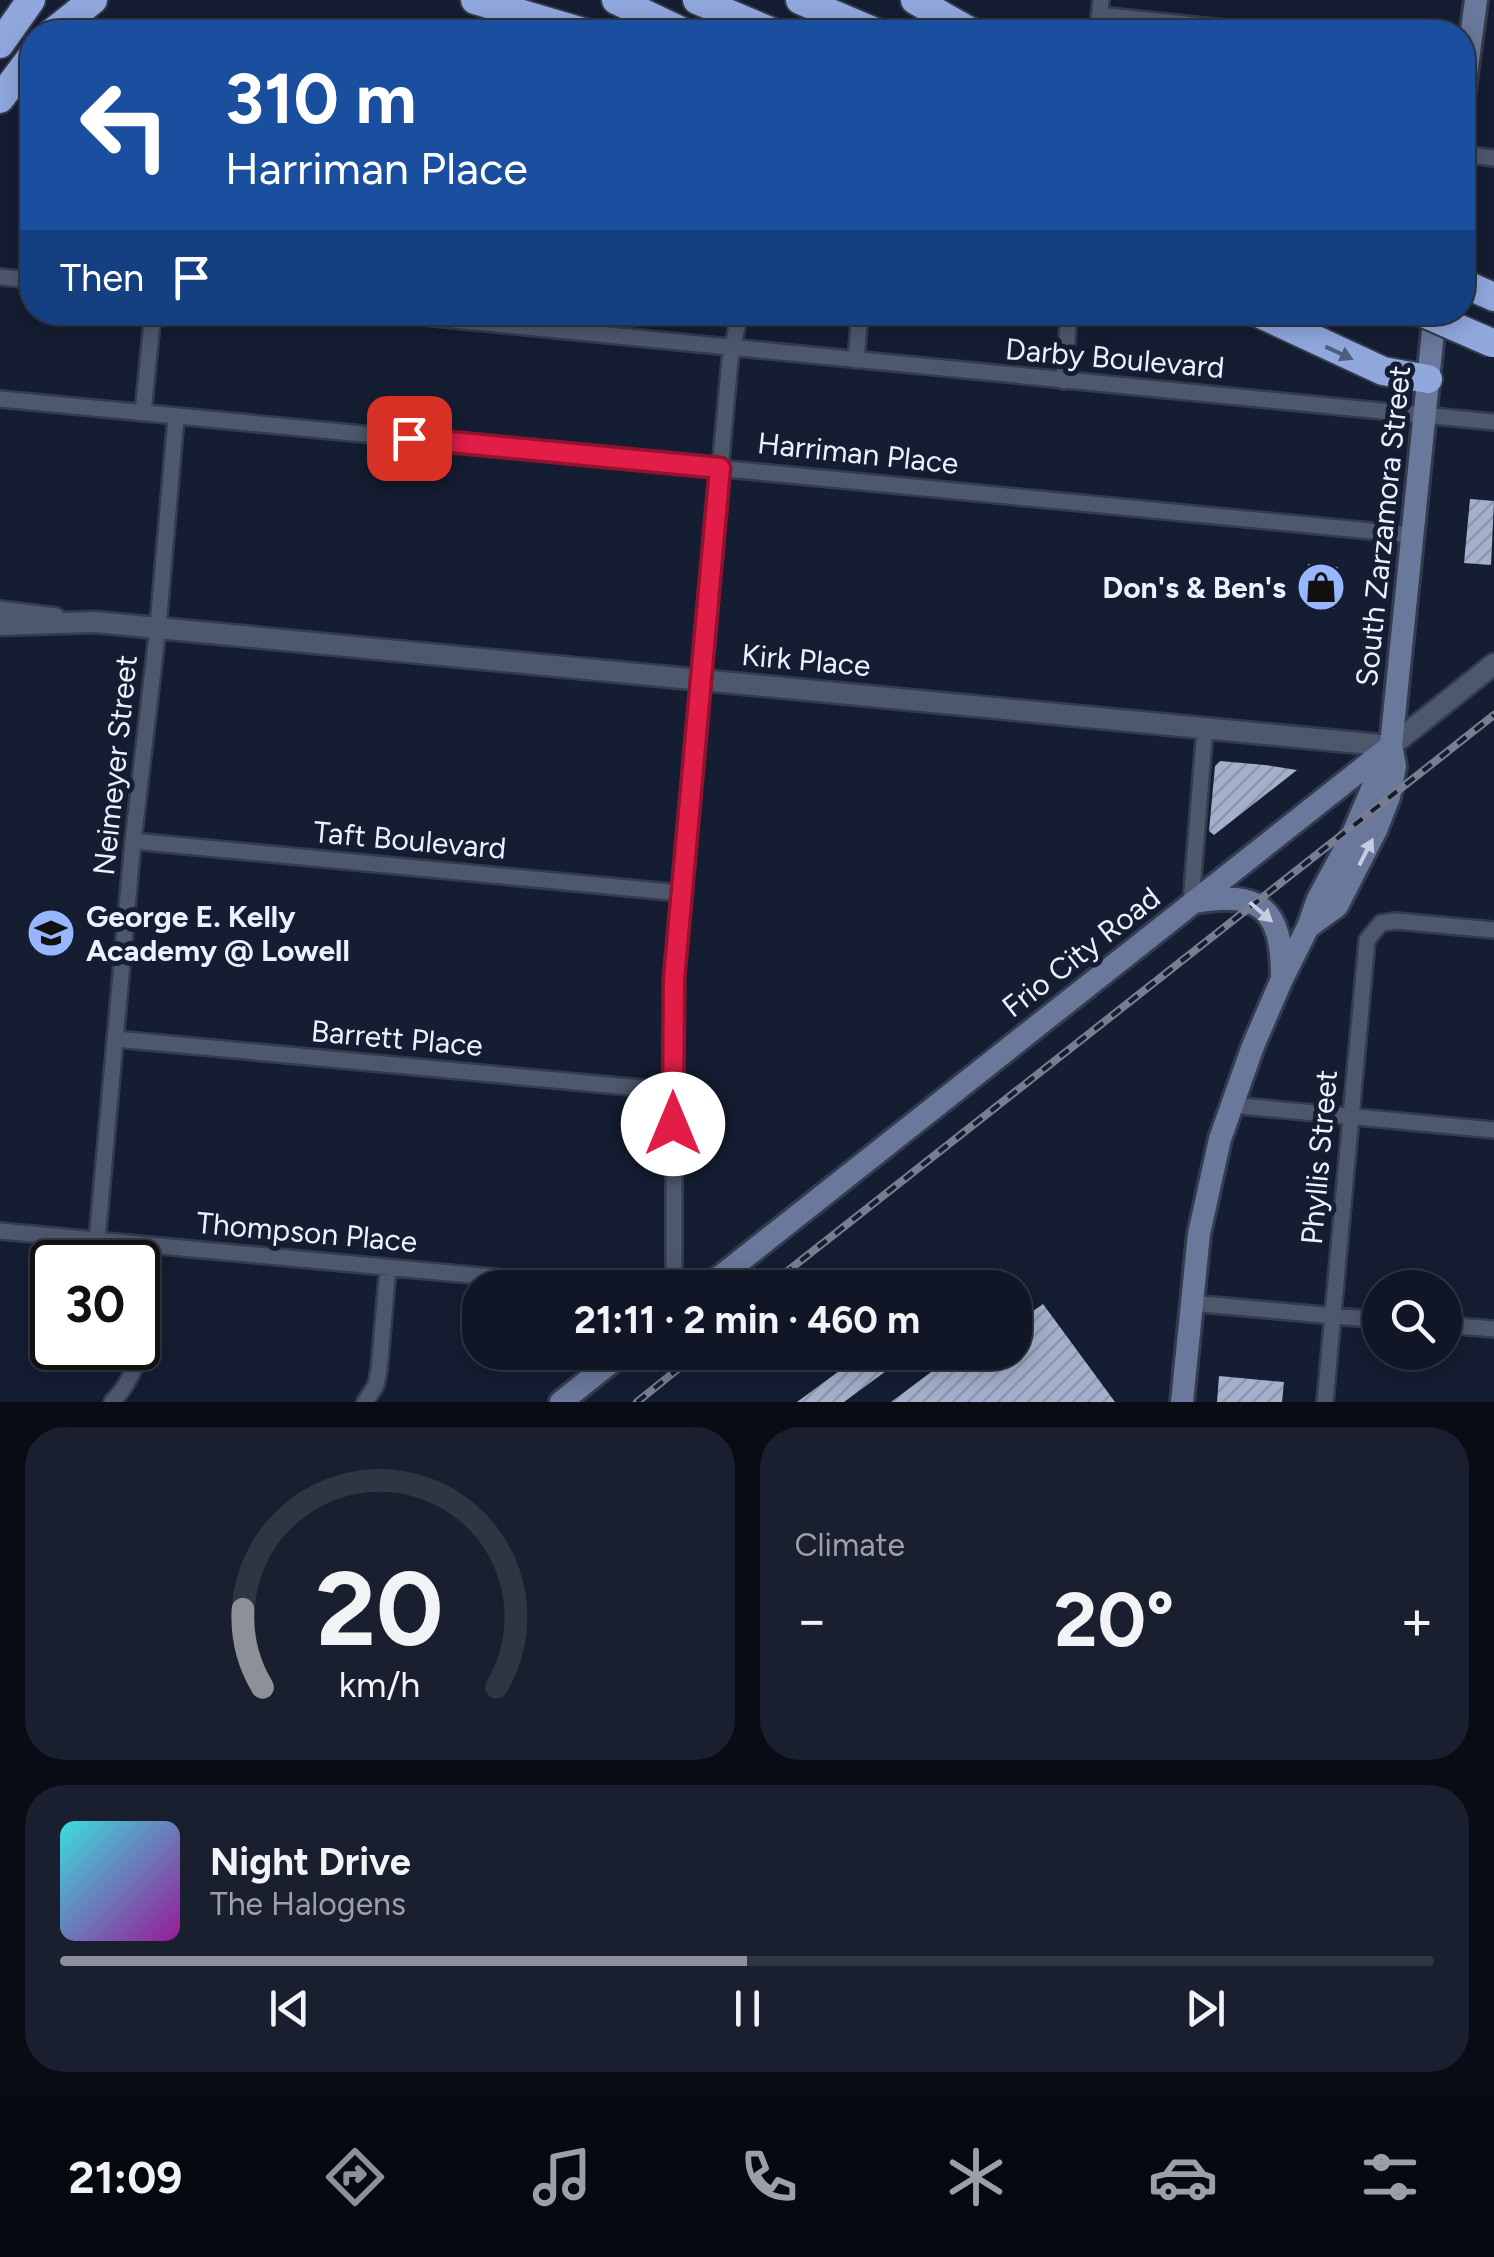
<!DOCTYPE html>
<meta charset="utf-8">
<style>
body{margin:0;font-family:Figtree,sans-serif;background:#191f2e;color:#f1f3f6;height:100vh;display:flex;flex-direction:column;font-size:38px;white-space:nowrap}
*{box-sizing:border-box;margin:0}
p{font-size:32px;color:#9c9fa7}
.icon{flex:none;width:55px;height:55px;fill:none;stroke:currentColor;stroke-width:2;stroke-linecap:round;stroke-linejoin:round}
.map{position:relative;height:1402px;overflow:hidden}
.side{display:flex;flex-direction:column;gap:25px;padding:25px;background:#090c15;flex:1}
.side>*{flex:none}
.guide{position:absolute;left:20px;top:20px;width:1455px;height:305px;border-radius:40px;box-shadow:0 5px 25px #0003,0 0 0 2px #303543;background:#1a4fa0;color:#fff;overflow:hidden}
.fabs{position:absolute;left:1362px;top:1270px;display:grid;gap:20px}
.fabs a{display:grid;place-items:center;width:100px;height:100px;border-radius:50%;background:#101626;box-shadow:0 5px 25px #0003,0 0 0 2px #303543;font-size:50px}
.speed{position:absolute;left:30px;top:1240px;display:flex;gap:20px;font-size:50px;font-weight:700;text-align:center}
.speed>*{display:grid;place-content:center;width:130px;height:130px;border-radius:50%;background:#101626;box-shadow:0 5px 25px #0003,0 0 0 2px #303543;line-height:1}
.speed .limit{border:5px solid #111;border-radius:15px;background:#fff;color:#111}
.pin{position:absolute;display:grid;place-items:center;width:85px;height:85px;color:#fff;margin:-42px;border-radius:20px;box-shadow:0 5px 15px #0006}
.me{position:absolute;width:110px;margin:-55px;rotate:0deg;stroke-linejoin:round;filter:drop-shadow(0 0 8px #0008)}
.turn{display:flex;align-items:center;gap:35px;height:210px;padding:0 40px;font-size:45px}
.turn .icon{width:130px;height:130px;stroke-width:2.5}
.turn b{display:block;font-size:70px;line-height:85px}
.then{display:flex;align-items:center;height:95px;padding:0 40px;background:#0003;gap:20px;font-size:38px}
.big{font-size:75px;font-weight:700;line-height:1.1}
.side .widget{flex:1;display:flex;flex-direction:column;justify-content:center;gap:15px;min-width:0;padding:0 35px;border-radius:40px;background:#191f2e}
.side .dial{align-items:center;gap:0}
.dial svg{height:260px;overflow:visible;fill:none;stroke:#303543;stroke-width:7;stroke-linecap:round;text-anchor:middle}
.dial text{fill:#f1f3f6;stroke:none}
.song{display:flex;align-items:center;gap:30px}
.cover{width:120px;height:120px;border-radius:15px;background:linear-gradient(135deg,hsl(180 70% 55%),hsl(300 70% 35%))}
.played{height:10px;border-radius:5px;background:linear-gradient(90deg,#8c9099 50%,#303543 50%)}
.keys{display:flex;justify-content:space-around;direction:ltr}
.heat{display:flex;justify-content:space-between;align-items:center;font-size:55px;direction:ltr}
.side .tiles{flex:1;display:grid;gap:25px;grid-template-columns:1fr 1fr}
.widget:last-child{grid-column:span 2}
.trip{position:absolute;left:462px;top:1270px;width:570px;height:100px;border-radius:40px;background:#101626;box-shadow:0 5px 25px #0003,0 0 0 2px #303543;font-weight:700;line-height:100px;text-align:center}
.tabs{display:flex;height:160px;justify-content:space-around;align-items:center;background:#06090f;color:#9c9fa7}
.tabs .icon{width:70px;height:70px}
.tabs .active{color:#8c9099}
.tabs b{font-size:45px;color:#f1f3f6}
.map>svg:first-child{display:block}
.building{fill:url(#building-hatch)}
.lines{fill:none;stroke-linecap:round;stroke-linejoin:round}
.minor-casing{stroke:#333b4e;stroke-width:20}
.tertiary-casing{stroke:#333b4e;stroke-width:25}
.secondary-casing{stroke:#333b4e;stroke-width:28}
.motorway-casing{stroke:#333b4e;stroke-width:32}
.minor{stroke:#4e586d;stroke-width:15}
.tertiary{stroke:#4e586d;stroke-width:20}
.secondary{stroke:#6a789b;stroke-width:22}
.motorway{stroke:#91a8de;stroke-width:28}
.rail-casing{stroke:#787e8f;stroke-width:8}
.rail{stroke:#151d32;stroke-width:4;stroke-dasharray:11;stroke-linecap:butt}
.motorway-bridge-casing{stroke:#333b4e;stroke-width:32;stroke-linecap:butt}
.motorway-bridge{stroke:#91a8de;stroke-width:28}
.oneway{fill:#4d5c7f}
.oneway2{fill:#c5cde0}
.route-casing{stroke:#92132f;stroke-width:25}
.route{stroke:#e11d48;stroke-width:18}
.labels{text-anchor:middle;dominant-baseline:central;stroke-width:10;stroke-linejoin:round;paint-order:stroke}
.street-label{font-size:30px;fill:#ecf1fd;stroke:#151d32}
.poi-label{font-size:30px;font-weight:bold;fill:#ecf1fd;stroke:#151d32;text-anchor:end}
</style>
<div class="map">
<svg width="1494" height="1402" viewBox="0 0 1494 1402">
<defs>
<pattern id="building-hatch" width="6" height="6" patternUnits="userSpaceOnUse" patternTransform="scale(2.5)"><rect width="6" height="6" fill="#a4b0cb"/><path d="M-1 1l2-2M0 6l6-6M5 7l2-2" fill="none" stroke="#8d96ab"/></pattern>
</defs>
<rect width="100%" height="100%" fill="#151d32"/>
<path class="building" d="M 1470,499 L 1494,501 L 1491,565 L 1464,563 Z
M 1308,564 L 1338,567 L 1334,609 L 1305,606 Z
M 1220,761 L 1265,765 L 1297,770 L 1214,835 L 1209,831 L 1215,766 Z
M 1043,1304 L 1115,1402 L 891,1402 L 958,1352 L 967,1359 L 976,1352 L 1015,1352 L 1015,1324 Z
M 865,1352 L 912,1352 L 844,1402 L 797,1402 Z
M 1219,1376 L 1284,1382 L 1282,1402 L 1217,1402 Z"/>
<g class="lines">
<g class="minor-casing">
<path id="minor" d="M 1099,15 L 1262,32
M 1098,32 L 1101,0
M 1462,154 L 1494,158
M 0,277 L 32,280
M 373,312 L 1494,422
M 856,360 L 860,312
M 1064,381 L 1069,312
M 0,399 L 1412,535
M 143,413 L 153,312
M 0,609 L 56,616
M 133,841 L 681,893
M 1191,903 L 1205,728
M 116,1039 L 673,1091
M 1231,1105 L 1494,1130
M 0,1231 L 610,1288
M 97,1240 L 133,841 L 158,627 L 176,417
M 674,1288 L 674,979 L 730,360 L 740,312
M 1190,1303 L 1380,1320
M 1445,1325 L 1494,1329
M 112,1402 C 152,1361 147,1299 153,1245
M 365,1402 L 376,1385 L 379,1370 L 388,1267
M 1325,1402 L 1367,940 L 1381,923 L 1396,921 L 1494,930"/>
</g>
<g class="tertiary-casing">
<path id="tertiary" d="M 0,625 L 95,622 L 1391,746 L 1494,664"/>
</g>
<g class="secondary-casing">
<path id="secondary" d="M 1462,105 L 1476,0
M 1195,902 C 1260,890 1282,909 1282,975
M 1308,927 L 1337,906 L 1376,830 L 1389,797 L 1395,766 L 1391,746 L 1435,312
M 706,1288 L 1391,746
M 561,1402 L 624,1352
M 1182,1402 L 1199,1234 L 1220,1139 L 1253,1046 L 1282,979 L 1308,927 L 1318,899 L 1351,838 L 1387,754"/>
</g>
<g class="motorway-casing">
<path id="motorway" d="M 475,0 L 583,32
M 616,0 L 683,32
M 697,0 L 772,32
M 800,0 L 875,32
M 915,0 L 971,32
M 53,32 L 93,0
M 0,44 L 31,0
M 0,99 L 32,56
M 1462,283 L 1494,297
M 1256,312 L 1383,371 L 1428,379"/>
</g>
<use href="#minor" class="minor"/>
<use href="#tertiary" class="tertiary"/>
<use href="#secondary" class="secondary"/>
<use href="#motorway" class="motorway"/>
<g class="rail-casing">
<path id="rail" d="M 766,1288 L 1494,715
M 637,1402 L 699,1352"/>
</g>
<use href="#rail" class="rail"/>
<g class="motorway-bridge-casing">
<path id="motorway-bridge" d="M 1421,312 L 1492,343"/>
</g>
<use href="#motorway-bridge" class="motorway-bridge"/>
</g>
<defs><path id="oneway-solid" d="M-6-.8H1V-3.2L6.5 0L1 3.2V.8H-6Z" transform="scale(2.5)"/></defs>
<use class="oneway" href="#oneway-solid" transform="translate(1339 353) rotate(25)"/>
<g class="oneway2">
<use href="#oneway-solid" transform="translate(1366 852) rotate(-63)"/>
<use href="#oneway-solid" transform="translate(1261 912) rotate(41)"/>
</g>
<g class="lines">
<g class="route-casing">
<path id="route" d="M 409,438 L 720,468 L 674,979 L 673,1124"/>
</g>
<use href="#route" class="route"/>
</g>
<defs>
<g id="shop-disc" transform="scale(2.5)"><circle r="9.5" fill="#98b6fd" stroke="#151d32"/><path d="M-5-2.5h2.3a2.7 3.5 0 0 1 5.4 0H5L5.5 6h-11ZM-1.5-2.5h3a1.5 2.3 0 0 0-3 0Z" fill="#111"/></g>
<g id="school-disc" transform="scale(2.5)"><circle r="9.5" fill="#98b6fd" stroke="#151d32"/><path d="M0-5L7-2L0 1L-7-2ZM-4 1L0 2.5L4 1V4Q0 6-4 4Z" fill="#111"/></g>
</defs>
<g fill-rule="evenodd">
<use href="#shop-disc" x="1321" y="587"/>
<use href="#school-disc" x="51" y="933"/>
</g>
<g class="labels">
<g class="street-label">
<text transform="translate(1115 358) rotate(5)">Darby Boulevard</text>
<text transform="translate(858 453) rotate(6)">Harriman Place</text>
<text transform="translate(1383 526) rotate(-84)">South Zarzamora Street</text>
<text transform="translate(806 660) rotate(5)">Kirk Place</text>
<text transform="translate(115 765) rotate(-84)">Neimeyer Street</text>
<text transform="translate(410 840) rotate(5)">Taft Boulevard</text>
<text transform="translate(1081 952) rotate(-38)">Frio City Road</text>
<text transform="translate(397 1038) rotate(5)">Barrett Place</text>
<text transform="translate(1319 1157) rotate(-85)">Phyllis Street</text>
<text transform="translate(307 1232) rotate(5)">Thompson Place</text>
</g>
<g class="poi-label">
<text x="1286" y="587">Don's &amp; Ben's</text>
<text x="86" y="916" text-anchor="start">George E. Kelly<tspan x="86" dy="34">Academy @ Lowell</tspan></text>
</g>
</g>
</svg>
<div class="fabs">
<a><svg class="icon" aria-label="search" viewBox="0 0 24 24"><circle cx="10" cy="10" r="6"/><path d="M15 15l6 6"/></svg></a>
</div>
<div class="speed"><div class="limit">30</div></div>
<div class="pin" style="left:409px;top:438px;background:#d93025"><svg class="icon" aria-label="arrive" viewBox="0 0 24 24"><path d="M6 21V4h12l-3 4 3 4H6"/></svg></div>
<svg class="me" style="left:673px;top:1124px" viewBox="-20 -20 40 40"><circle r="19" fill="#fff"/><path d="M0-13L10 11 0 6-10 11z" fill="#e11d48"/></svg>
<div class="trip">21:11 · 2 min · 460 m</div>
<div class="guide">
<div class="turn"><svg class="icon" aria-label="left" viewBox="0 0 24 24"><path d="M17 20v-9H6M10 6l-5 5 5 5"/></svg><div><b>310 m</b>Harriman Place</div></div>
<div class="then">Then<svg class="icon" aria-label="arrive" viewBox="0 0 24 24"><path d="M6 21V4h12l-3 4 3 4H6"/></svg></div>
</div>
</div>
<section class="side">
<div class="tiles">
<div class="widget dial"><svg viewBox="0 0 100 80">
<path d="M14 69A42 42 0 1 1 86 69"/>
<path d="M14 69A42 42 0 0 1 8 45" stroke="#8c9099"/>
<text x="50" y="56" font-size="32" font-weight="700">20</text>
<text x="50" y="72" font-size="11">km/h</text>
</svg></div>
<div class="widget"><p>Climate</p>
<div class="heat"><a>−</a><b class="big">20°</b><a>+</a></div>
</div>
<div class="widget">
<div class="song"><i class="cover"></i><div><b>Night Drive</b><p>The Halogens</p></div></div>
<div class="played"></div>
<div class="keys"><svg class="icon" aria-label="previous" viewBox="0 0 24 24"><path d="M18 5L8 12l10 7zM5 5v14"/></svg><svg class="icon" aria-label="pause" viewBox="0 0 24 24"><path d="M8 5v14M16 5v14"/></svg><svg class="icon" aria-label="next" viewBox="0 0 24 24"><path d="M6 5l10 7-10 7zM19 5v14"/></svg></div>
</div>
</div>
</section>
<nav class="tabs">
<b>21:09</b>
<svg class="icon active" aria-label="directions" viewBox="0 0 24 24"><path d="M12 3l9 9-9 9-9-9zM9 14v-3h6M13 9l2 2-2 2"/></svg>
<svg class="icon" aria-label="music" viewBox="0 0 24 24"><path d="M9 18V5l10-2v13"/><circle cx="6" cy="18" r="3"/><circle cx="16" cy="16" r="3"/></svg>
<svg class="icon" aria-label="phone" viewBox="0 0 24 24"><path d="M5 4h4l2 5-3 2q2 4 5 5l2-3 5 2v4C11 20 4 13 5 4z"/></svg>
<svg class="icon" aria-label="climate" viewBox="0 0 24 24"><path d="M12 3v18M4 7l16 10M4 17L20 7"/></svg>
<svg class="icon" aria-label="car" viewBox="0 0 24 24"><path d="M5 17H2v-5l4-1 3-4h7l3 4 3 1v5h-3M9 17h6M6 11h13"/><circle cx="7" cy="17" r="2"/><circle cx="17" cy="17" r="2"/></svg>
<svg class="icon" aria-label="filters" viewBox="0 0 24 24"><path d="M4 7h16M4 17h16"/><circle cx="9" cy="7" r="2"/><circle cx="15" cy="17" r="2"/></svg>
</nav>
